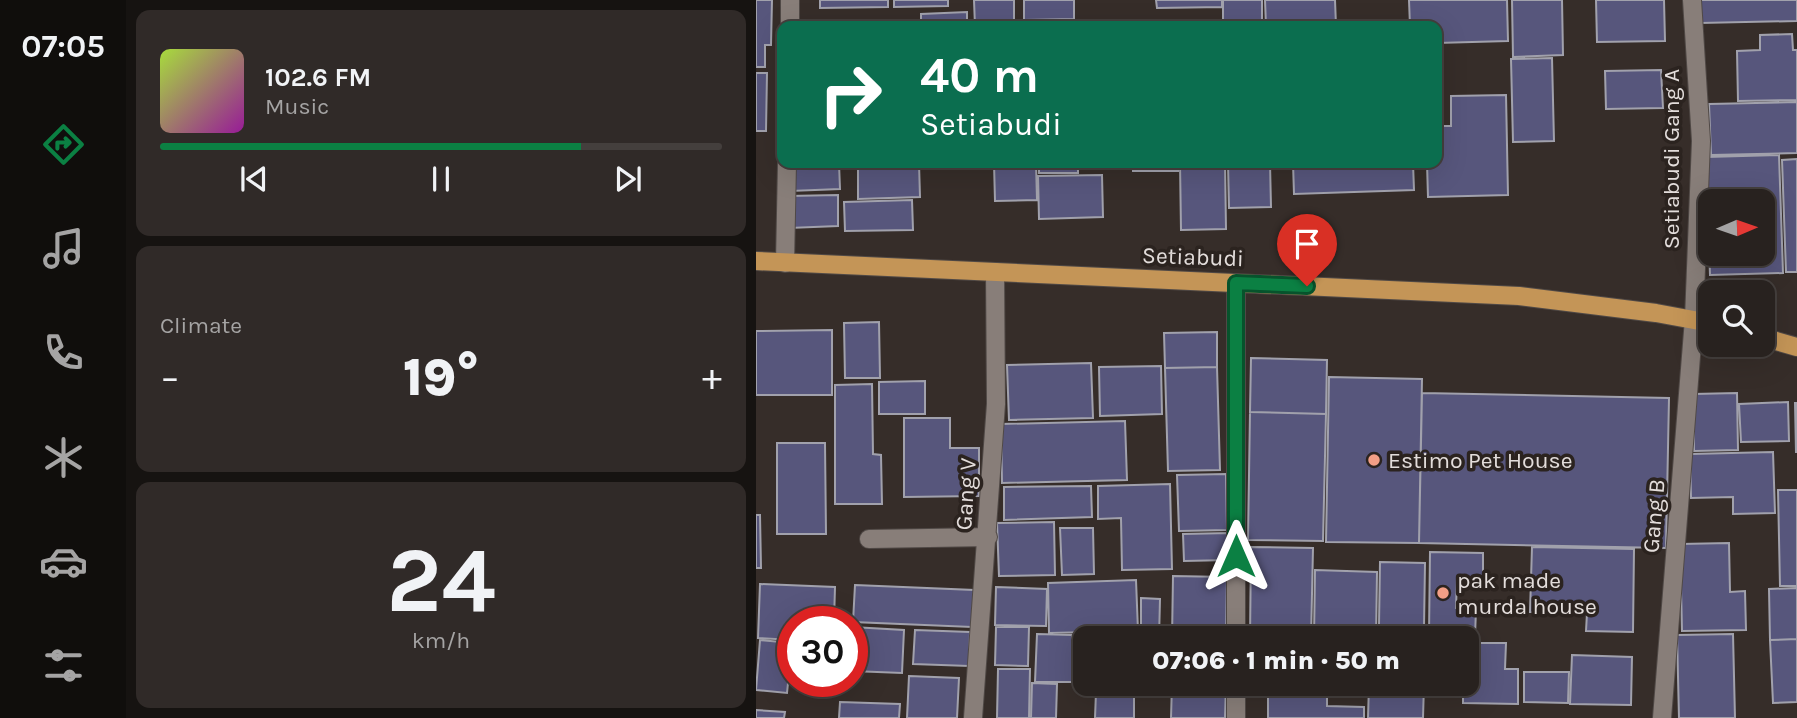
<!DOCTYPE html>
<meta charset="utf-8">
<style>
body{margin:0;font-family:Karla,sans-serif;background:#302a28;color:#f1f3f6;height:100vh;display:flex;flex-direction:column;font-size:26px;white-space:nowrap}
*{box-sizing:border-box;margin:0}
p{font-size:23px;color:#a5a4a4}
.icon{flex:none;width:38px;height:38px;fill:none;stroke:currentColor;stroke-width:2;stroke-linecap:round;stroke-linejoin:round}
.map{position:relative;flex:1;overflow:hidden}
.panel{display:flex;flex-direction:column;gap:10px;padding:10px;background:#161311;width:630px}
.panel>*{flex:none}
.guide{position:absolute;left:21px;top:21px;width:665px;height:147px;border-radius:14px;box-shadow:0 7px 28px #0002,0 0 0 2px #443f3d;background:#0b6e4f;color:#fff;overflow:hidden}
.needle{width:46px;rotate:88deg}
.controls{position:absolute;left:942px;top:189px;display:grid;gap:14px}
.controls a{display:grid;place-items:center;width:77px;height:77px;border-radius:14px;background:#28221f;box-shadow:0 7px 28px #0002,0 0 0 2px #443f3d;font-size:35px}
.speed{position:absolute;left:21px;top:606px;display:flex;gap:14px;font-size:35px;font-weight:700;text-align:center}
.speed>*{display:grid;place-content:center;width:91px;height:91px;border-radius:50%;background:#28221f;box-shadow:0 7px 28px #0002,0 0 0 2px #443f3d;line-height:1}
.speed .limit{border:10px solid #d22;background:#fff;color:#111}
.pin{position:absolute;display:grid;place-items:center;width:60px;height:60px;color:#fff;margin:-72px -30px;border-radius:50% 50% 50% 0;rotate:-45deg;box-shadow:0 0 7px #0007}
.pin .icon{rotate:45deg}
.me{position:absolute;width:77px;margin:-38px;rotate:0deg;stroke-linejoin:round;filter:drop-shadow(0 0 5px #0008)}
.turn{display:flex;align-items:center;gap:24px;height:147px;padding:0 28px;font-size:32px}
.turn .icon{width:91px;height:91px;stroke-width:2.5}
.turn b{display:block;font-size:49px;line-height:60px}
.big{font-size:52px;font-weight:800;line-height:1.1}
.panel .card{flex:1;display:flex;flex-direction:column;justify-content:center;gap:10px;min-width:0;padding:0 24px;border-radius:14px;background:#302a28}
.panel .dial{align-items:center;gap:0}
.dial b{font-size:91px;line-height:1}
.song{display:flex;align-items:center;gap:21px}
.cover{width:84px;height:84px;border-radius:10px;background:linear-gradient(135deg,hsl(80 70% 55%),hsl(300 70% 35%))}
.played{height:7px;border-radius:4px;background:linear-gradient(90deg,#0b8043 75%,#443f3d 75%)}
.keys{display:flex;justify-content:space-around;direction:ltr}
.heat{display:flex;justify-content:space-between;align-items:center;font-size:38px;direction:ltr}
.trip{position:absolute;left:317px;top:626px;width:406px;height:70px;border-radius:14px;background:#28221f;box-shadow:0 7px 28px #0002,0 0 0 2px #443f3d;font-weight:800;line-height:70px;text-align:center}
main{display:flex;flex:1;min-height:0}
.tabs{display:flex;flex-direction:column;width:126px;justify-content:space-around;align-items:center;background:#100e0c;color:#a5a4a4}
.tabs .icon{width:49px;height:49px}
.tabs .selected{color:#0b8043}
.tabs b{font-size:32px;color:#f1f3f6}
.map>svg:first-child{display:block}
.building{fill:#57567c;stroke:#a1a1ac;stroke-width:2;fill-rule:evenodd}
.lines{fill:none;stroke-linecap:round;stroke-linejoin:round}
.minor-casing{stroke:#504946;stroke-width:20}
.primary-casing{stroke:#504946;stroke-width:20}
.minor{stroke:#887e79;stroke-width:18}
.primary{stroke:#c49557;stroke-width:18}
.route-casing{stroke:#07532c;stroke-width:18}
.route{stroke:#0b8043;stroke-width:12}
.poi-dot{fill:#f39f86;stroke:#2b231f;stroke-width:2.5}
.labels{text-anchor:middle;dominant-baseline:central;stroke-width:7;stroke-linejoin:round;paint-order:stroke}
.street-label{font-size:23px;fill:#e3dddb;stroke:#2b231f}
.poi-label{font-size:23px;fill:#e3dddb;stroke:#2b231f;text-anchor:start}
</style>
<main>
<nav class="tabs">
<b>07:05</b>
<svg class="icon selected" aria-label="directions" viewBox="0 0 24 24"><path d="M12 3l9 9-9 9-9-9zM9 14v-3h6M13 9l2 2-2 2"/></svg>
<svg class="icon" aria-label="music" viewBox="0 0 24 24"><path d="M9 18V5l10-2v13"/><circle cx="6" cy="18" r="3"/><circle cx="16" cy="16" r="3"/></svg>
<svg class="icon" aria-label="phone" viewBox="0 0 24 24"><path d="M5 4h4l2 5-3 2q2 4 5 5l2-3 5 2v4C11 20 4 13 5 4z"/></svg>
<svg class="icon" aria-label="climate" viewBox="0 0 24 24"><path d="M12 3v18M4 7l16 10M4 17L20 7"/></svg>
<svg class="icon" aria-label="car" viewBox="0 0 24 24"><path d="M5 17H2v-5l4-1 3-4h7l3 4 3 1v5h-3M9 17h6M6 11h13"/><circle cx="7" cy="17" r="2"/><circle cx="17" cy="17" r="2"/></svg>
<svg class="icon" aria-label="filters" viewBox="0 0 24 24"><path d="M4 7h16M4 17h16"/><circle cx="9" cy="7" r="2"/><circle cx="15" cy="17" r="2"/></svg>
</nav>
<section class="panel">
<div class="card">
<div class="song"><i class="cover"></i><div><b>102.6 FM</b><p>Music</p></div></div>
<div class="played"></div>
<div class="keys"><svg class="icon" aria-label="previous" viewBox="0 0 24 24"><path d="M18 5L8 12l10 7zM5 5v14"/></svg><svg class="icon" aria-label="pause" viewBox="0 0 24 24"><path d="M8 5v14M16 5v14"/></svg><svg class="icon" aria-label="next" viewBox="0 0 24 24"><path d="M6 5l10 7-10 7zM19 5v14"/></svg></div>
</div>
<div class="card"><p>Climate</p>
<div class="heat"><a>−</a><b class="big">19°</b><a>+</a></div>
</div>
<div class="card dial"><b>24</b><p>km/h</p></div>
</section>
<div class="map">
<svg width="1041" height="718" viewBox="0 0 1041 718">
<rect width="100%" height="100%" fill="#362d29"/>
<path class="building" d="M 0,0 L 16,0 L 15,45 L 9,45 L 9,67 L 0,67 Z
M 64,0 L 132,0 L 132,7 L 64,8 Z
M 138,0 L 192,0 L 192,6 L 138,7 Z
M 218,0 L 258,0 L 258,26 L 219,26 Z
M 268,0 L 318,0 L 318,19 L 268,20 Z
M 400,0 L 466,0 L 466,7 L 401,8 Z
M 467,0 L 506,0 L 506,26 L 467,26 Z
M 509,0 L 579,0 L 580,26 L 510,26 Z
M 653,0 L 751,0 L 752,41 L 681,43 L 681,26 L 654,26 Z
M 756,0 L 806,0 L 807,55 L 757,57 Z
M 840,0 L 908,0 L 909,41 L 841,42 Z
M 944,0 L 1041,0 L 1041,21 L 944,23 Z
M 211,12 L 211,26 L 165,26 L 165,14 Z
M 420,23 L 420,26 L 385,26 L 385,24 Z
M 1036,34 L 1037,50 L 1041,50 L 1041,100 L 982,101 L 981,51 L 1004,50 L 1004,35 Z
M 796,58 L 798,141 L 757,142 L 755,59 Z
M 905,70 L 907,108 L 850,109 L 849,71 Z
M 0,73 L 11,73 L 10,131 L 0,131 Z
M 750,95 L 752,195 L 672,197 L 671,163 L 681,163 L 681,126 L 695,126 L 695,96 Z
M 1041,102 L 1041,153 L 955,155 L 953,104 Z
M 1023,155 L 1027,273 L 954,275 L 950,157 ZM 954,201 L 1006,201 L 1006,254 L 954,254 Z
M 1041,159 L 1041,272 L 1030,272 L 1026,160 Z
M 53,163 L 83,163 L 84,189 L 34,191 L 33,166 L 53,165 Z
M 102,163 L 163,163 L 164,197 L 102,199 Z
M 238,163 L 280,163 L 281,200 L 239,201 Z
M 283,163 L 322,163 L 322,173 L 283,173 Z
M 377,163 L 422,163 L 422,171 L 377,171 Z
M 424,163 L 469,163 L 470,229 L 425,230 Z
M 472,163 L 514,163 L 515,207 L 473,208 Z
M 537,163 L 657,163 L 658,190 L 538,194 Z
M 346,175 L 347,217 L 283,219 L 282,176 Z
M 82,195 L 82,226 L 33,228 L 32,196 Z
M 156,200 L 157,230 L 89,231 L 88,202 Z
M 123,322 L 124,378 L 89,378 L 88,323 Z
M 76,330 L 76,395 L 0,395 L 0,331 Z
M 461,332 L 461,367 L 409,368 L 408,333 Z
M 495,358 L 571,360 L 570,414 L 494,412 Z
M 335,363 L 337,418 L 253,420 L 251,365 Z
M 405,366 L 406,414 L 344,416 L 343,367 Z
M 461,367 L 464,470 L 412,471 L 409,368 Z
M 573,377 L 666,379 L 663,543 L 570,542 Z
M 169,381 L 169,414 L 123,414 L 123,382 Z
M 116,384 L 117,454 L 125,455 L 126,504 L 79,504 L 79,385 Z
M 666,393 L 913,398 L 910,548 L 663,543 Z
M 981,393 L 982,450 L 938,451 L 937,394 Z
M 1032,402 L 1033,441 L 985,442 L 983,404 Z
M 1039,403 L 1041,403 L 1041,452 L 1040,452 Z
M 494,412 L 570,414 L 567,541 L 492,540 Z
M 148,418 L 194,418 L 194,448 L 223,448 L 223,496 L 148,497 Z
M 369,421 L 371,480 L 246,483 L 245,424 Z
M 21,443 L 69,443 L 70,534 L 21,534 Z
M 1017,452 L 1019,513 L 977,514 L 977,497 L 935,498 L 934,454 Z
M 470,474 L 471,530 L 423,531 L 421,475 Z
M 414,484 L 416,569 L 366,570 L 365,518 L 342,519 L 342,486 Z
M 335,486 L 336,517 L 248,520 L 248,487 Z
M 1022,490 L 1041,490 L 1041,586 L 1024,586 Z
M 0,515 L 4,515 L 5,568 L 0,568 Z
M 298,522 L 299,575 L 243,576 L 241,523 Z
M 304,528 L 337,528 L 338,574 L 306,575 Z
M 473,533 L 473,560 L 428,561 L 427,534 Z
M 973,543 L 974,592 L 989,591 L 990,630 L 926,631 L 924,544 Z
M 495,547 L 557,548 L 555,639 L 494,639 Z
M 776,547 L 878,549 L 877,632 L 830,631 L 831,613 L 774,612 Z
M 674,552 L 727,553 L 727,579 L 701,579 L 700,608 L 720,609 L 719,637 L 673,635 Z
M 624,562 L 669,563 L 668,627 L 623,625 Z
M 559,570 L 621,572 L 620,639 L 558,639 Z
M 417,576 L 471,577 L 470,639 L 416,639 Z
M 380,580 L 382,631 L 293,633 L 292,583 Z
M 4,584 L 79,587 L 78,621 L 37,621 L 37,640 L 2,638 Z
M 99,585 L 218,590 L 216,627 L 97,622 Z
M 240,587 L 291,589 L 290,626 L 239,625 Z
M 1041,588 L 1041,639 L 1014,640 L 1013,589 Z
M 385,598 L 404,599 L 403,639 L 338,639 L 338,635 L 385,636 Z
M 96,627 L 148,630 L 146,673 L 96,671 Z
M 240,627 L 273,627 L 272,666 L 239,665 Z
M 159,630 L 214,632 L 213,666 L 157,664 Z
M 281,634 L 316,635 L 316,682 L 279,682 Z
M 977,634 L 979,718 L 923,718 L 921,635 Z
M 1041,639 L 1041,702 L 1017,703 L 1014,640 Z
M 4,640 L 36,643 L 31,693 L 0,690 Z
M 710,643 L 750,643 L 749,669 L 762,669 L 762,704 L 707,703 L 707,684 L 710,684 Z
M 816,655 L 876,657 L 875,705 L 814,704 Z
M 242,669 L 274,669 L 273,718 L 241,718 Z
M 768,672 L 813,672 L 812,703 L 768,702 Z
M 153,676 L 203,678 L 201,718 L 151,718 Z
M 276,683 L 301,684 L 300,718 L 275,718 Z
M 416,684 L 470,684 L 469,718 L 415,718 Z
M 512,684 L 571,684 L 571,706 L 608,707 L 608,718 L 512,718 Z
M 613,684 L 668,684 L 667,718 L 612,718 Z
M 340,692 L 378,693 L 378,718 L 339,718 Z
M 84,702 L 144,704 L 143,718 L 83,718 Z
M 0,710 L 29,712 L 28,718 L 0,718 Z"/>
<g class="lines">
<g class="minor-casing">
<path id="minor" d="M 34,26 L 34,0
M 29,263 L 31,163
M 113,539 L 232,537
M 480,639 L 480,283
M 217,718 L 240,404 L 239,272
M 480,718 L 480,684
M 906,718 L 938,319 L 945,141 L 936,0"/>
</g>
<g class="primary-casing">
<path id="primary" d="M 0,261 L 763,296 L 900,313 L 954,323
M 1006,337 L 1041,347"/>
</g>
<use href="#minor" class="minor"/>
<use href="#primary" class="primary"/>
</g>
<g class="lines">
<g class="route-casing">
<path id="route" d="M 480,556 L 480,283 L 551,286"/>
</g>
<use href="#route" class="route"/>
</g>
<g class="poi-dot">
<circle cx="618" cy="460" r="7"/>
<circle cx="687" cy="593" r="7"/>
</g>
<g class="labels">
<g class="street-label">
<text transform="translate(915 159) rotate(-90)">Setiabudi Gang A</text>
<text transform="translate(437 257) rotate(2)">Setiabudi</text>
<text transform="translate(210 494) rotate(-86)">Gang V</text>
<text transform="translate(898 516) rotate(-85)">Gang B</text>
</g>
<g class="poi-label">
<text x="632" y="460">Estimo Pet House</text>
<text x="701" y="580">pak made<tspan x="701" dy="26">murda house</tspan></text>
</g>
</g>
</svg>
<div class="controls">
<a><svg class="needle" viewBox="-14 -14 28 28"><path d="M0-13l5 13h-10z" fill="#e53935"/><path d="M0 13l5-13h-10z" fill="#a5a4a4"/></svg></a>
<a><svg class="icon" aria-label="search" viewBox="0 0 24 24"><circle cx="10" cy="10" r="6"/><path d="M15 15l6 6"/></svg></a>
</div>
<div class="speed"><div class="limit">30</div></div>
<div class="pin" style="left:551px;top:286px;background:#d93025"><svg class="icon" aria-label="arrive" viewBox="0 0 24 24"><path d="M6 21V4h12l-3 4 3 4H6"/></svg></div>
<svg class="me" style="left:480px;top:556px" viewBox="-20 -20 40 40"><path d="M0-17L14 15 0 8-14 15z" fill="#0b8043" stroke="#fff" stroke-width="4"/></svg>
<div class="trip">07:06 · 1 min · 50 m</div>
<div class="guide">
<div class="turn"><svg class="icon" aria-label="right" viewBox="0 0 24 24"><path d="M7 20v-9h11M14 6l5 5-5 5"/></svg><div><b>40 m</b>Setiabudi</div></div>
</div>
</div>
</main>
